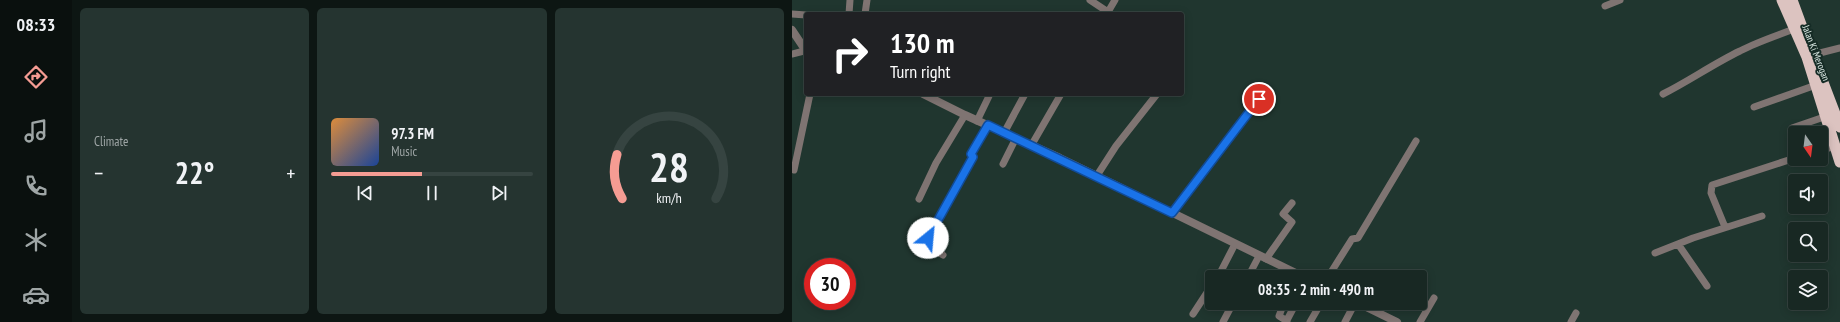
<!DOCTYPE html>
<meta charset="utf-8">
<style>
body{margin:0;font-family:"PT Sans Narrow",sans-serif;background:#253430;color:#f1f3f6;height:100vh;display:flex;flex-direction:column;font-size:15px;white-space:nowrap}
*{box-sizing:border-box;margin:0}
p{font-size:13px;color:#9fa6a6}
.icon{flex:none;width:22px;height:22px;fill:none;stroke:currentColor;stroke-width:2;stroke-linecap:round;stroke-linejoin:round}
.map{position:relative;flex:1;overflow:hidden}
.drawer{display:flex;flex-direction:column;gap:8px;padding:8px;background:#0d1613;width:720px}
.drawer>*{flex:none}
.top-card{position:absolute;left:12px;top:12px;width:380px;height:84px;border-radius:4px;box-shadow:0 2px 10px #0003,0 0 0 1px #364441;background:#202124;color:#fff;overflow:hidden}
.needle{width:26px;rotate:166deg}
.fabs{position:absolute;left:996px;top:126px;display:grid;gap:8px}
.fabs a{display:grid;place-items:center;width:40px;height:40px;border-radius:4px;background:#182823;box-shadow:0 2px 10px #0003,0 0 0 1px #364441;font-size:20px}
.speed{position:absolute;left:12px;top:258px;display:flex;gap:8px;font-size:20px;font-weight:700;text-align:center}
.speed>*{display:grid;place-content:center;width:52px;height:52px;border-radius:50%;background:#182823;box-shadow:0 2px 10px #0003,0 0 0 1px #364441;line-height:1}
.speed .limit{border:6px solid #d22;background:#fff;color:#111}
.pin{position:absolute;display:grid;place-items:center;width:34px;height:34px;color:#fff;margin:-17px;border:2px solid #fff;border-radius:50%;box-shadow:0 1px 4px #0007}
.me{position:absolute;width:44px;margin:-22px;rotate:28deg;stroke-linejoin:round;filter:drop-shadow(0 0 3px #0008)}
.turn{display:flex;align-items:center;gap:14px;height:84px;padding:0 20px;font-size:18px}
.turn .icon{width:52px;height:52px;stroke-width:2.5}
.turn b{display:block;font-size:28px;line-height:34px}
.big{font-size:30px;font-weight:600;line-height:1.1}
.drawer .tile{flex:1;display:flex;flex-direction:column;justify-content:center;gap:6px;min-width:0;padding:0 14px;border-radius:6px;background:#253430}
.drawer .dial{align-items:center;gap:0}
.dial svg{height:104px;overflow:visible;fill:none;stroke:#364441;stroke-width:7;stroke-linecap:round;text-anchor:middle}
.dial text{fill:#f1f3f6;stroke:none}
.song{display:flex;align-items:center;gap:12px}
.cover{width:48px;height:48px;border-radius:6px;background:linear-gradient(135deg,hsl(30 70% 55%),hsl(220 70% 35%))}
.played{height:4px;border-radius:2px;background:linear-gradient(90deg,#f59c93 45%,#364441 45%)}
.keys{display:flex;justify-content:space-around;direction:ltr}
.heat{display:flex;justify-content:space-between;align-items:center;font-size:22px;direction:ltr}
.drawer .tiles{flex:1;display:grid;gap:8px;grid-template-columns:repeat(3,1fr)}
.trip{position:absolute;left:413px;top:270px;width:222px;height:40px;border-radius:4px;background:#182823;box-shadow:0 2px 10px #0003,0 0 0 1px #364441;font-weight:600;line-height:40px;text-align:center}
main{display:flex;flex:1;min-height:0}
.menu{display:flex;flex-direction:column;width:72px;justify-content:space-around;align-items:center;background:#0a100e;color:#9fa6a6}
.menu .icon{width:28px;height:28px}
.menu .selected{color:#f59c93}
.menu b{font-size:18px;color:#f1f3f6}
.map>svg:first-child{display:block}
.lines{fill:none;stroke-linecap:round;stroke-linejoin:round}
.minor{stroke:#7f7472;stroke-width:7}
.tertiary{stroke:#7f7472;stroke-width:8}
.trunk{stroke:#dcc3c0;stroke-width:11}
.route-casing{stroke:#114b97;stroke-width:10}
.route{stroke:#1a73e8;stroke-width:7}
.labels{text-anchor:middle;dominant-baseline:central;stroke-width:4;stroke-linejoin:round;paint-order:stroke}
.street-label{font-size:10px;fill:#d9e7e2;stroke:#162c26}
</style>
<main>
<nav class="menu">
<b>08:33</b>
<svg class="icon selected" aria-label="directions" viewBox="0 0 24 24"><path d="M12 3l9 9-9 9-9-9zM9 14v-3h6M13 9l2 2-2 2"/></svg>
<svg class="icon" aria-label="music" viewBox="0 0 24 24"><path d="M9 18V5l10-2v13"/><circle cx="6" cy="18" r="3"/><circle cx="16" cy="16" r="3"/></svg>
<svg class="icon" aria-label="phone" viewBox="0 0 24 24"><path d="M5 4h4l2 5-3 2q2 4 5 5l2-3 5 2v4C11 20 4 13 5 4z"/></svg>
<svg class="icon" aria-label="climate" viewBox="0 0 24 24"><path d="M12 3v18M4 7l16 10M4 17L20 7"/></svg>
<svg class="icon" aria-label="car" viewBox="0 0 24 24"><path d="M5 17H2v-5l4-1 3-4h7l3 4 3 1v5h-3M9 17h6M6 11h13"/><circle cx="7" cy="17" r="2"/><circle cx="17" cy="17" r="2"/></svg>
</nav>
<section class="drawer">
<div class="tiles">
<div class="tile"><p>Climate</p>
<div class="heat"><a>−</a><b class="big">22°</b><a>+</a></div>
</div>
<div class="tile">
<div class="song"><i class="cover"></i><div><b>97.3 FM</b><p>Music</p></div></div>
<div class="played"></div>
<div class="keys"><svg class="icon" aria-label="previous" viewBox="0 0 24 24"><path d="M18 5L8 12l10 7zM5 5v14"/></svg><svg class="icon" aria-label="pause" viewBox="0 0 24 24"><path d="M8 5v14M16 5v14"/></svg><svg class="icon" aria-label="next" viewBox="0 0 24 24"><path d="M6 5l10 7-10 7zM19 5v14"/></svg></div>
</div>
<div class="tile dial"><svg viewBox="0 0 100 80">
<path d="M14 69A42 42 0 1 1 86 69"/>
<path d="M14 69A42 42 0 0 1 10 35" stroke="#f59c93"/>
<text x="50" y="56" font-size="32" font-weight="700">28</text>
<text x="50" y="72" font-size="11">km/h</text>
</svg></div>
</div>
</section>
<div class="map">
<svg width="1048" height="322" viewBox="0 0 1048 322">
<rect width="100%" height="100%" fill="#20362f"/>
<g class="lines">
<path class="minor" d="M 298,0 L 316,12 L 314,14
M 813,6 L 828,0
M 316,12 L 323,0
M 0,14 L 14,15
M 57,14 L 58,0
M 73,14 L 75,0
M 0,54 L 12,51
M 1020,55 L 1048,48
M 871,94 C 897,81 921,64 948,51 C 965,42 984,36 1002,29
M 962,107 L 1024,85
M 185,121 L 198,94
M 212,133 L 233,94
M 999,140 L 1000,128 L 1035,116
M 239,146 L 269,94
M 1029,150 L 1044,146
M 211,164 L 224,138
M 2,170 L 18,94
M 304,177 L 324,146 L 365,94
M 127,199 L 144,163 L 173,115
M 380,213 L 467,99
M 933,227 L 919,193 L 920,185 L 1003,158
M 886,244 L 915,286
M 863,253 L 901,238 L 970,216
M 151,255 L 139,248 L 142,242 L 136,237 L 181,157 L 179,154 L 196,125
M 474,259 L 500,222 L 491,214 L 500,203
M 426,277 L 443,244
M 456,277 L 467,256
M 536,277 L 560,239 L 566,238 L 624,141
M 492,303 L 487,316 L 495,321
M 401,314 L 420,285
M 431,322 L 441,303
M 494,322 L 504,303
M 518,322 L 529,303
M 553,322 L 563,303
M 628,322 L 642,298
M 779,322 L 784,313"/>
<path class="tertiary" d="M 0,30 L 14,51
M 131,94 L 173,115 L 268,158 L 512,277
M 566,303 L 605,322"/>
<path class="trunk" d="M 990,0 L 1015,57 L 1048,162
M 1000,0 L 1015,41
M 1024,64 L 1048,127"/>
</g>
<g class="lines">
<g class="route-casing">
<path id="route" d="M 136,238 L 181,157 L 179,154 L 196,125 L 380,213 L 467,99"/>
</g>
<use href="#route" class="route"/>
</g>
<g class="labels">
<g class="street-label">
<text transform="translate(1024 53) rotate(69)">Jalan Ki Merogan</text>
</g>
</g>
</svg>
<div class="fabs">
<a><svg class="needle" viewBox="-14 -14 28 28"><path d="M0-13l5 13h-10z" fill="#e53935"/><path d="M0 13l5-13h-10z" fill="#9fa6a6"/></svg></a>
<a><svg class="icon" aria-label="sound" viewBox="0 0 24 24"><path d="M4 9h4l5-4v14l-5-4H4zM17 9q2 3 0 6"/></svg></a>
<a><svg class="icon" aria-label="search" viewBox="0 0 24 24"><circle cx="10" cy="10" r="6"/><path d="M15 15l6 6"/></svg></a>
<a><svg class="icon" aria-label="layers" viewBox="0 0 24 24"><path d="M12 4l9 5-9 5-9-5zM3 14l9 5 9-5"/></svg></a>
</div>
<div class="speed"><div class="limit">30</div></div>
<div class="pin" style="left:467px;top:99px;background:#d93025"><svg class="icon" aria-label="arrive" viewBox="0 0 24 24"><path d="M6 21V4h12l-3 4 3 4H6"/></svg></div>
<svg class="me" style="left:136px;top:238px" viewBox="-20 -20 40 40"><circle r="19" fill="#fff"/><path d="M0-13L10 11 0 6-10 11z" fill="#1a73e8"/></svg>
<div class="trip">08:35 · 2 min · 490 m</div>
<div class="top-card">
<div class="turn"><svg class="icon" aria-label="right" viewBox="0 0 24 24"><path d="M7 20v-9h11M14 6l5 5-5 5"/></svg><div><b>130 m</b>Turn right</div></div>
</div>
</div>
</main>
